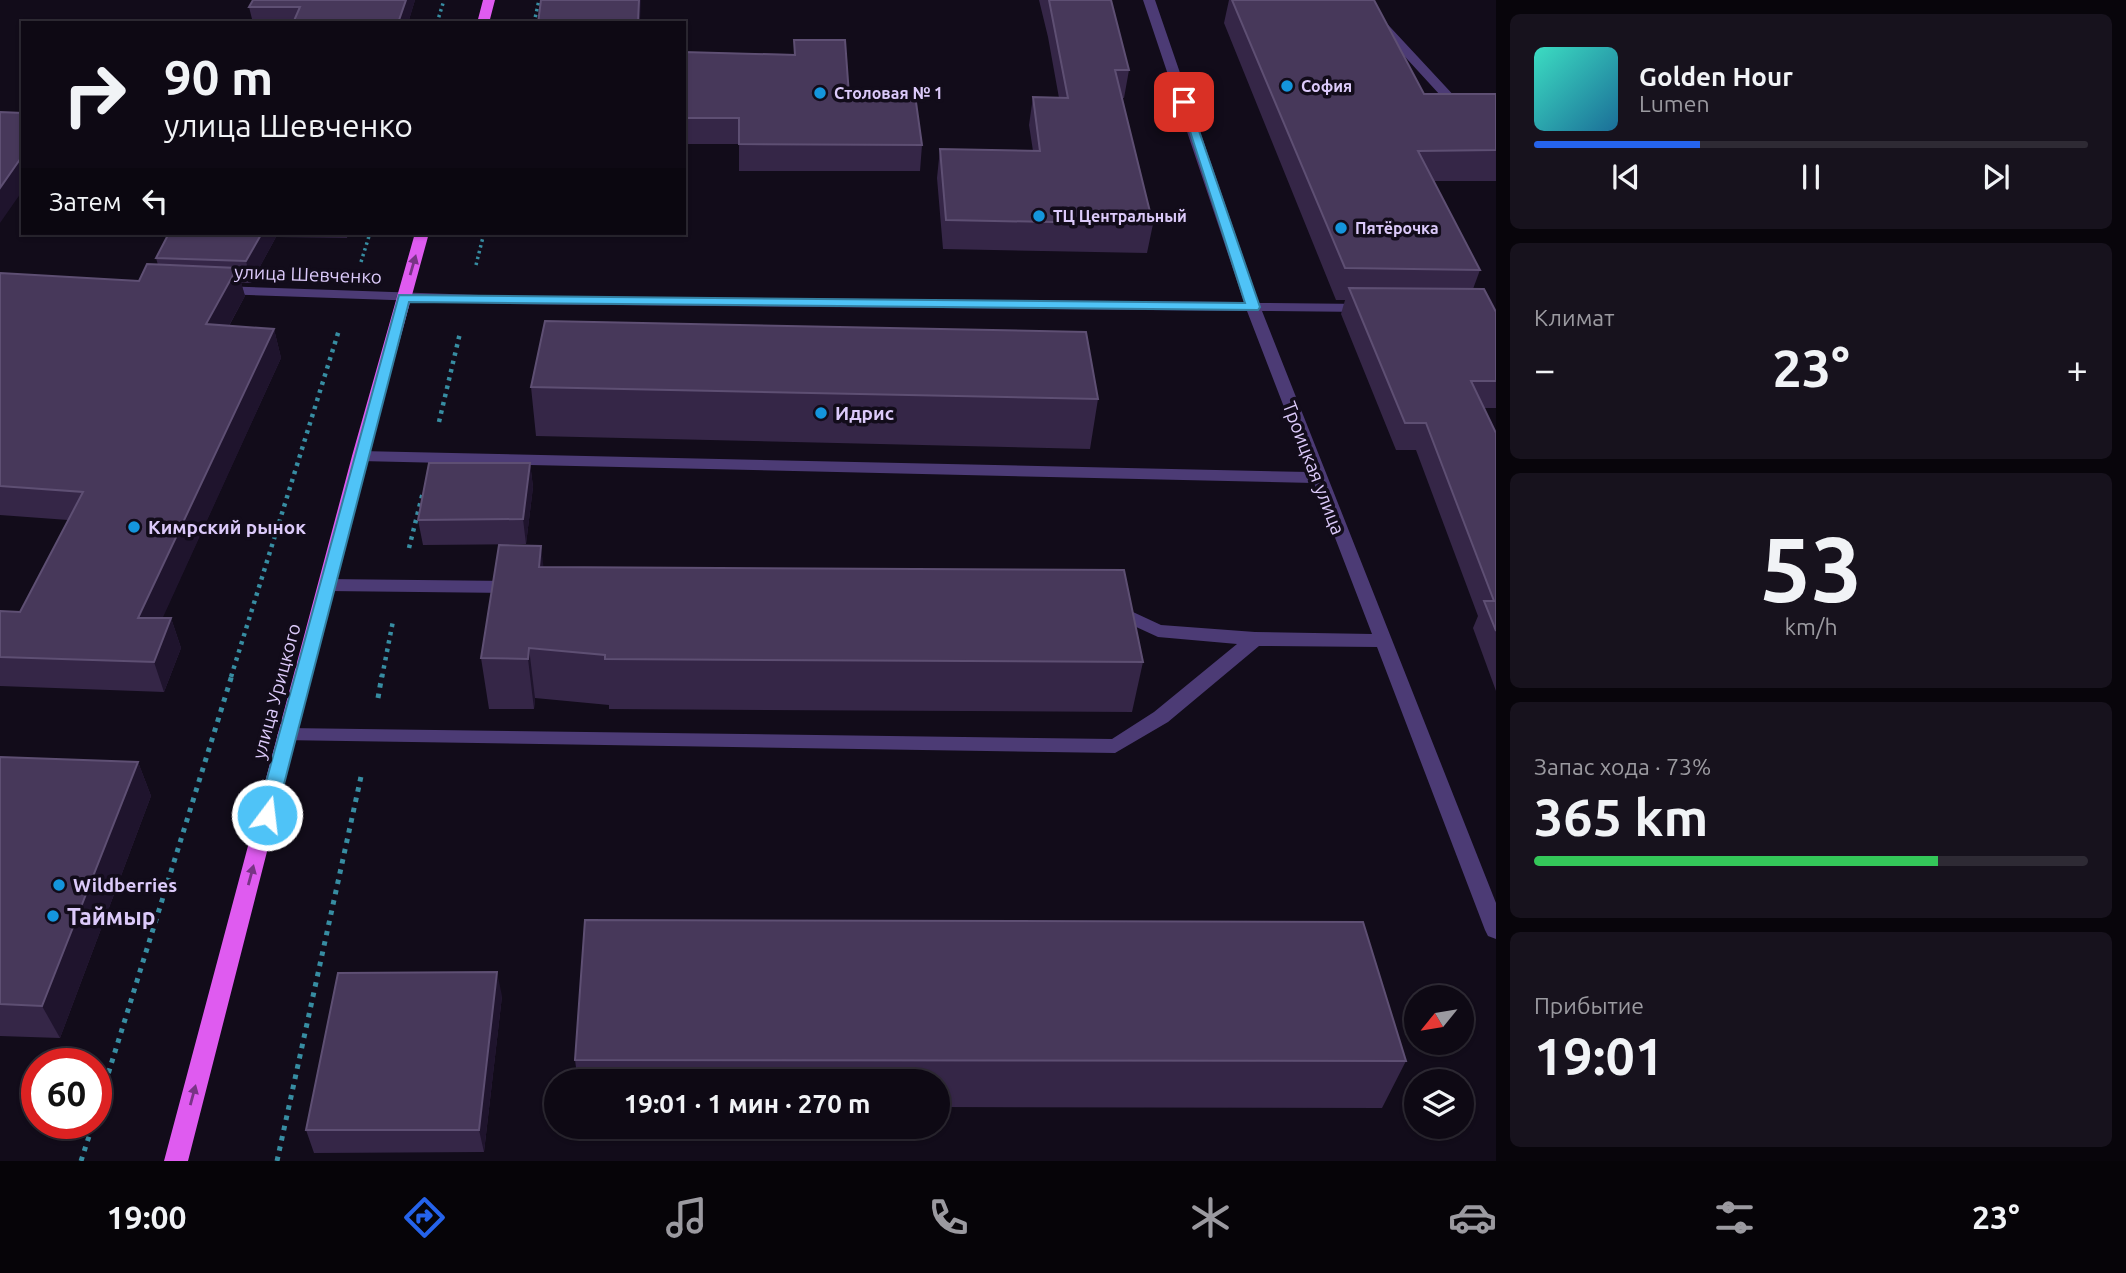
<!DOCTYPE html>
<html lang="ru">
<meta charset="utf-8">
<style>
body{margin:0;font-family:Ubuntu,sans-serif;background:#17121d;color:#f1f3f6;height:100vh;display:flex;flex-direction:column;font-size:26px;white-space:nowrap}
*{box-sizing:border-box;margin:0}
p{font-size:23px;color:#9b9aa0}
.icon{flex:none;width:38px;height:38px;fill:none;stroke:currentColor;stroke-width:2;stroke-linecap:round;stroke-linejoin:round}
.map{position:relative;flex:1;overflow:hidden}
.sheet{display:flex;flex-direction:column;gap:14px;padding:14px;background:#08050b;width:630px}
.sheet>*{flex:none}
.hud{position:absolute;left:21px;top:21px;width:665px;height:214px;border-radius:0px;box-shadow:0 2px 5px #0004,0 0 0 2px #2e2a34;background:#0e0914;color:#f1f3f6;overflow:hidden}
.needle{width:46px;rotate:240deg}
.buttons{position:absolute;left:1404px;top:985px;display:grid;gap:14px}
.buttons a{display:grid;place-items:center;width:70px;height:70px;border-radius:50%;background:#0e0914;box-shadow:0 2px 5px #0004,0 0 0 2px #2e2a34;font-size:35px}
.speed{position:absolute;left:21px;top:1048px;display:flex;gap:14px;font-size:35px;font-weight:700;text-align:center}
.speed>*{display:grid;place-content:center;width:91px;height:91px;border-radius:50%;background:#0e0914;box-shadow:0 2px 5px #0004,0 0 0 2px #2e2a34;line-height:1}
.speed .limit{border:10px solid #d22;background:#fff;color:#111}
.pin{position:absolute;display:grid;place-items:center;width:60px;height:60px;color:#fff;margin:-30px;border-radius:14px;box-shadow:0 4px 10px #0006}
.me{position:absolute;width:77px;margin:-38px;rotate:15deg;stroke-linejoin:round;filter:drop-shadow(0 0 5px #0008)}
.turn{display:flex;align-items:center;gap:24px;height:147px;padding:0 28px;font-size:32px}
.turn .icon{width:91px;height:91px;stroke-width:2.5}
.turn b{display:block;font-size:49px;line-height:60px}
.then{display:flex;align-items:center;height:66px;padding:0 28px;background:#0003;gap:14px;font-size:26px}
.big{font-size:52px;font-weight:700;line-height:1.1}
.sheet .widget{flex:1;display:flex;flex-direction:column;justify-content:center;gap:10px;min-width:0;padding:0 24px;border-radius:10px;background:#17121d}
.sheet .dial{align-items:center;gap:0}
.dial b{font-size:91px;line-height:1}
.song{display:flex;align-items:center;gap:21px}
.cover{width:84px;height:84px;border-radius:10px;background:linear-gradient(135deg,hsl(170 70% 55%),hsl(200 70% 35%))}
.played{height:7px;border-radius:4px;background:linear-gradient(90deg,#2563eb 30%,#2e2a34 30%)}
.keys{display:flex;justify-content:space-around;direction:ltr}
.heat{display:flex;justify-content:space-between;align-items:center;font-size:38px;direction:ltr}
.charge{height:10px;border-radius:5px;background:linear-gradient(90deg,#34c759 73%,#2e2a34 0)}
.trip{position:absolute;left:544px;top:1069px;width:406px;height:70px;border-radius:35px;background:#0e0914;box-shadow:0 2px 5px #0004,0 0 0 2px #2e2a34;font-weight:700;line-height:70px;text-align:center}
.dock{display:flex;height:112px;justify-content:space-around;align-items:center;background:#060408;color:#9b9aa0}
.dock .icon{width:49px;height:49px}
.dock .selected{color:#2563eb}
.dock b{font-size:32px;color:#f1f3f6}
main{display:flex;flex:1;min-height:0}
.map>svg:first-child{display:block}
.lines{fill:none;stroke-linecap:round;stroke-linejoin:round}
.path-far2{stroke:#378da2;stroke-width:3.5;stroke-dasharray:2.5 3.5;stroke-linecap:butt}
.path-far1{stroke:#378da2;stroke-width:4.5;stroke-dasharray:3.5 5;stroke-linecap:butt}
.path{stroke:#378da2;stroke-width:5;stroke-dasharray:4.5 6;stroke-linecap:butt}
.minor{fill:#4c3b75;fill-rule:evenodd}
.major{fill:#df5bf0;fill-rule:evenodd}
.wall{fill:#352647}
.shaded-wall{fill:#1f142d}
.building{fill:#47385a;stroke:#5e4f73;stroke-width:2}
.oneway{fill:#783485}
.route{fill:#4fc3f7;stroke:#337fa1;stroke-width:2}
.poi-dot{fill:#1495dc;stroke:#120c1a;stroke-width:2.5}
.labels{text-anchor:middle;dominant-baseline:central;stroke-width:7;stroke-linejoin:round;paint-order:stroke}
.far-poi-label{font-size:16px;font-weight:bold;fill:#dccafa;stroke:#120c1a;text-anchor:start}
.street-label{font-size:19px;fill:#dccafa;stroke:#120c1a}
.poi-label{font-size:19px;font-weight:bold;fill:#dccafa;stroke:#120c1a;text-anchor:start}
.near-poi-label{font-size:23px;font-weight:bold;fill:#dccafa;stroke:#120c1a;text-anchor:start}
</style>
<main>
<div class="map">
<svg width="1496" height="1161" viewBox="0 0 1496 1161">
<rect width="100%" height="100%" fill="#120c1a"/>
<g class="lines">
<path class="path-far2" d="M 437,23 L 444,0
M 534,23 L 539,0
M 361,262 L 370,233
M 476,265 L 484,233"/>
<path class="path-far1" d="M 439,422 L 460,333
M 409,548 L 423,492
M 231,677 L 339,330
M 382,677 L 393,621"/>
<path class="path" d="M 378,698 L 382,675
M 96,1113 L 232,675
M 81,1161 L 93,1124
M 277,1161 L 362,772"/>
<path class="minor" d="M 1143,0 L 1155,0 L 1259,303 L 1365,304 L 1372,308 L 1365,312 L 1262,311 L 1496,903 L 1496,939 L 1488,936 L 1485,930 L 1377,647 L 1259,646 L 1168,722 L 1115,753 L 280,740 L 277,735 L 280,730 L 287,728 L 1112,739 L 1154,712 L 1237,644 L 1158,637 L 1108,614 L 1105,610 L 1108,606 L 1120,606 L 1161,625 L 1255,632 L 1372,634 L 1314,483 L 360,461 L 352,456 L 360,451 L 1309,472 L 1247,311 L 508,304 L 220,294 L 213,290 L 220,286 L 508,296 L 1244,302 Z
M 1353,0 L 1365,0 L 1458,100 L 1496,100 L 1496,108 L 1451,107 Z
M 327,579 L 516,581 L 525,587 L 516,593 L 327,591 L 318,585 Z"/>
<path class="major" d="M 483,0 L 495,0 L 489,23 L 477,23 Z
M 415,233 L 429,233 L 368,456 L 188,1161 L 164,1161 L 352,456 Z"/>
</g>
<path class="wall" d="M 253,0 L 415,0 L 408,23 L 253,23 L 249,7 Z
M 1039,0 L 1111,0 L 1129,70 L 1124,98 L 1122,98 L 1153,224 L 1147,253 L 943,249 L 937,178 L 940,149 L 1033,151 L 1029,125 L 1033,97 L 1059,98 L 1048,37 Z
M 1229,0 L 1374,0 L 1424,94 L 1496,94 L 1496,181 L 1434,181 L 1480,270 L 1473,289 L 1496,312 L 1496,408 L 1484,408 L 1496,433 L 1496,691 L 1473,628 L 1478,616 L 1416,450 L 1396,450 L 1341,314 L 1345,300 L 1336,300 L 1224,23 Z
M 794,40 L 849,95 L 922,145 L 920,171 L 739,171 L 739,144 L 684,144 L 684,52 L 794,54 Z
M 169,233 L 348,233 L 347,238 L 276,237 L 251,283 L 241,283 L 245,296 L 229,326 L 274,329 L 281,358 L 162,618 L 171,618 L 181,648 L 164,692 L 0,686 L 0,611 L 20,612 L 68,520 L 0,515 L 0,273 L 139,281 L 158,265 L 156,258 Z
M 531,387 L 1098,399 L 1090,449 L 536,436 Z
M 530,463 L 533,487 L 526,544 L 423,545 L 418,520 Z
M 544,567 L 1143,662 L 1132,712 L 609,709 L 609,705 L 535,698 L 534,709 L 489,709 L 481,658 Z
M 0,757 L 138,762 L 151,796 L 60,1038 L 0,1036 Z
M 502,996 L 484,1152 L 314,1153 L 306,1130 Z
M 575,1060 L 1406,1061 L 1382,1108 L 938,1107 L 938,1082 L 578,1082 Z"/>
<path class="shaded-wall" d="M 406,0 L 415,0 L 408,23 L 398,23 Z
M 639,0 L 641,0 L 640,23 L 638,23 Z
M 23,155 L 23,190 L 0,223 L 0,188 Z
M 262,233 L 275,233 L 276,237 L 251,283 L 246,261 Z
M 237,268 L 245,296 L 214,353 L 206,324 Z
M 274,329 L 281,358 L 149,648 L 138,618 Z
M 530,463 L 533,487 L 526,544 L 523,519 Z
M 541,546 L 547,596 L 539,567 Z
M 171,618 L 181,648 L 164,692 L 154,662 Z
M 529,648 L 535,698 L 534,709 L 528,659 Z
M 138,762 L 151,796 L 60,1038 L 42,1006 Z
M 497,972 L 502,996 L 484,1152 L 479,1130 Z"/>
<path class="building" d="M 253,0 L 406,0 L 398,23 L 293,23 L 300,7 L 249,7 Z
M 541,0 L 639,0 L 638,23 L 538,23 Z
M 1049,0 L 1111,0 L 1129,70 L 1115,70 L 1153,224 L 946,220 L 940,149 L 1040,151 L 1033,97 L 1068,98 Z
M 1232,0 L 1374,0 L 1424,94 L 1496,94 L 1496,150 L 1418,151 L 1480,270 L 1345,268 Z
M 794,40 L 845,40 L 849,95 L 915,95 L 922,145 L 739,144 L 739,118 L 684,118 L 684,52 L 795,55 Z
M 0,112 L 23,113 L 23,155 L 0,188 Z
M 169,233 L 262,233 L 246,261 L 156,258 Z
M 147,264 L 237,268 L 206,324 L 274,329 L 138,618 L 171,618 L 154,662 L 0,657 L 0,611 L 20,612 L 83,492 L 0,486 L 0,273 L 139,281 Z
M 1349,288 L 1484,289 L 1496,312 L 1496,381 L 1471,381 L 1496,433 L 1496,631 L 1484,601 L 1494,601 L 1426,423 L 1405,423 Z
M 545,321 L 1086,332 L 1098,399 L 531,387 Z
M 429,463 L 530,463 L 523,519 L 418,520 Z
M 499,545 L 541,546 L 539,567 L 1124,570 L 1143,662 L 605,659 L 605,655 L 529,648 L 528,659 L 481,658 Z
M 0,757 L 138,762 L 42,1006 L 0,1004 Z
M 585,920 L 1363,922 L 1406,1061 L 575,1060 Z
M 497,972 L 479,1130 L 306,1130 L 338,973 Z"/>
<defs><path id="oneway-solid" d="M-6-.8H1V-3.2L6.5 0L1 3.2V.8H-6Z" transform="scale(1.75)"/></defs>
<g class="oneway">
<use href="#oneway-solid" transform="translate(413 265) rotate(-74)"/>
<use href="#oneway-solid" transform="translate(251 875) rotate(-75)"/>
<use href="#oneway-solid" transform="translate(193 1095) rotate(-75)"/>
</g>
<path class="route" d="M 1180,100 L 1189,102 L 1260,307 L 1258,310 L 409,302 L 276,815 L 267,822 L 260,820 L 257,815 L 399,295 L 1245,303 Z"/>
<g class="poi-dot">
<circle cx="1287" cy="86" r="7"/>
<circle cx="820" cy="93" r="7"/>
<circle cx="1039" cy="216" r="7"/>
<circle cx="1341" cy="228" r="7"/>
<circle cx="821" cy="413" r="7"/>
<circle cx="134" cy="527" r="7"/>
<circle cx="59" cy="885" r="7"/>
<circle cx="53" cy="916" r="7"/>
</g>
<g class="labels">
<g class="far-poi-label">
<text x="1301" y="86">София</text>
<text x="834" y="93">Столовая № 1</text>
<text x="1053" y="216">ТЦ Центральный</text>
<text x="1355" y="228">Пятёрочка</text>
</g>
<g class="street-label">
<text transform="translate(308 274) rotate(2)">улица Шевченко</text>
<text transform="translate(1314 468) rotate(69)">Троицкая улица</text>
<text transform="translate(276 691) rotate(-75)">улица Урицкого</text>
</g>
<g class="poi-label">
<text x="835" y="413">Идрис</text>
<text x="148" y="527">Кимрский рынок</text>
<text x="73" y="885">Wildberries</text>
</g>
<g class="near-poi-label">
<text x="67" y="916">Таймыр</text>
</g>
</g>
</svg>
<div class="buttons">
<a><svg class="needle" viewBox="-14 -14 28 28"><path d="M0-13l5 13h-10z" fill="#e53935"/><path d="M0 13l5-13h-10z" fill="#9b9aa0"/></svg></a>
<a><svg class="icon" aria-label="layers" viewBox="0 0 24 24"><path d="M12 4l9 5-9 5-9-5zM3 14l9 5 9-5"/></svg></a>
</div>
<div class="speed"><div class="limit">60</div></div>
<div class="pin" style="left:1184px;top:102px;background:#d93025"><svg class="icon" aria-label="arrive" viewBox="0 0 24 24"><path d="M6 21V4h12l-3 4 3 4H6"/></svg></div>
<svg class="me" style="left:267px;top:815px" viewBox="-20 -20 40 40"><circle r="17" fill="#4fc3f7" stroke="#fff" stroke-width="3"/><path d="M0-11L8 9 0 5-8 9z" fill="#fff"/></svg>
<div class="trip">19:01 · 1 мин · 270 m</div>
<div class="hud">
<div class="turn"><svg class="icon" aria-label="right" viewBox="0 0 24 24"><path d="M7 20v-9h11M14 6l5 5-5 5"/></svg><div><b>90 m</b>улица Шевченко</div></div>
<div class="then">Затем<svg class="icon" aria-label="left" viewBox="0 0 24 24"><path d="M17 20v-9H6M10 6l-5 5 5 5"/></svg></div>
</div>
</div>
<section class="sheet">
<div class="widget">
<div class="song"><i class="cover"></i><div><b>Golden Hour</b><p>Lumen</p></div></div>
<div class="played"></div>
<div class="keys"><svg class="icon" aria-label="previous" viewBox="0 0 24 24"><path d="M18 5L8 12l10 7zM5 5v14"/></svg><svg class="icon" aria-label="pause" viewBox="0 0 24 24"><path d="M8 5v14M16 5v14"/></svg><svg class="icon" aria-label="next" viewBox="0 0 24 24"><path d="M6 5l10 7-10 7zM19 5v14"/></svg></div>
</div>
<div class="widget"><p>Климат</p>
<div class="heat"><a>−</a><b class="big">23°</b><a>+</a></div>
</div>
<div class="widget dial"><b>53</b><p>km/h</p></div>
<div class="widget"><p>Запас хода · 73%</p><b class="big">365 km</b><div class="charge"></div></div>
<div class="widget"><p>Прибытие</p><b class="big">19:01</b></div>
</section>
</main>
<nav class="dock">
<b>19:00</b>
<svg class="icon selected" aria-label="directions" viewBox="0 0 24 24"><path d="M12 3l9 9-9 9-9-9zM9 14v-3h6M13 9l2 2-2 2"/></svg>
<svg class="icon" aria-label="music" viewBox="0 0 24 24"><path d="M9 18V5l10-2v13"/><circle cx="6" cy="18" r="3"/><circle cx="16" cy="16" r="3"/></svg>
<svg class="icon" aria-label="phone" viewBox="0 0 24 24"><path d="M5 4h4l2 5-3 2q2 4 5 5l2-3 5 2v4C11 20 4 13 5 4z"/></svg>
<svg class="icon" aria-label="climate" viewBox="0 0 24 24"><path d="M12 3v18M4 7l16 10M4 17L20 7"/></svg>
<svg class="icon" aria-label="car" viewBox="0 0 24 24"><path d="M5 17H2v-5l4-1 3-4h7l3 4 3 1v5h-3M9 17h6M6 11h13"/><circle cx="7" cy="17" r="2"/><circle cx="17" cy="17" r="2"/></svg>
<svg class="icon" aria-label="filters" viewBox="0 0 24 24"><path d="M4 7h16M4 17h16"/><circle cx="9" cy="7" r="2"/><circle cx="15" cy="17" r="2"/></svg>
<b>23°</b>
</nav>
